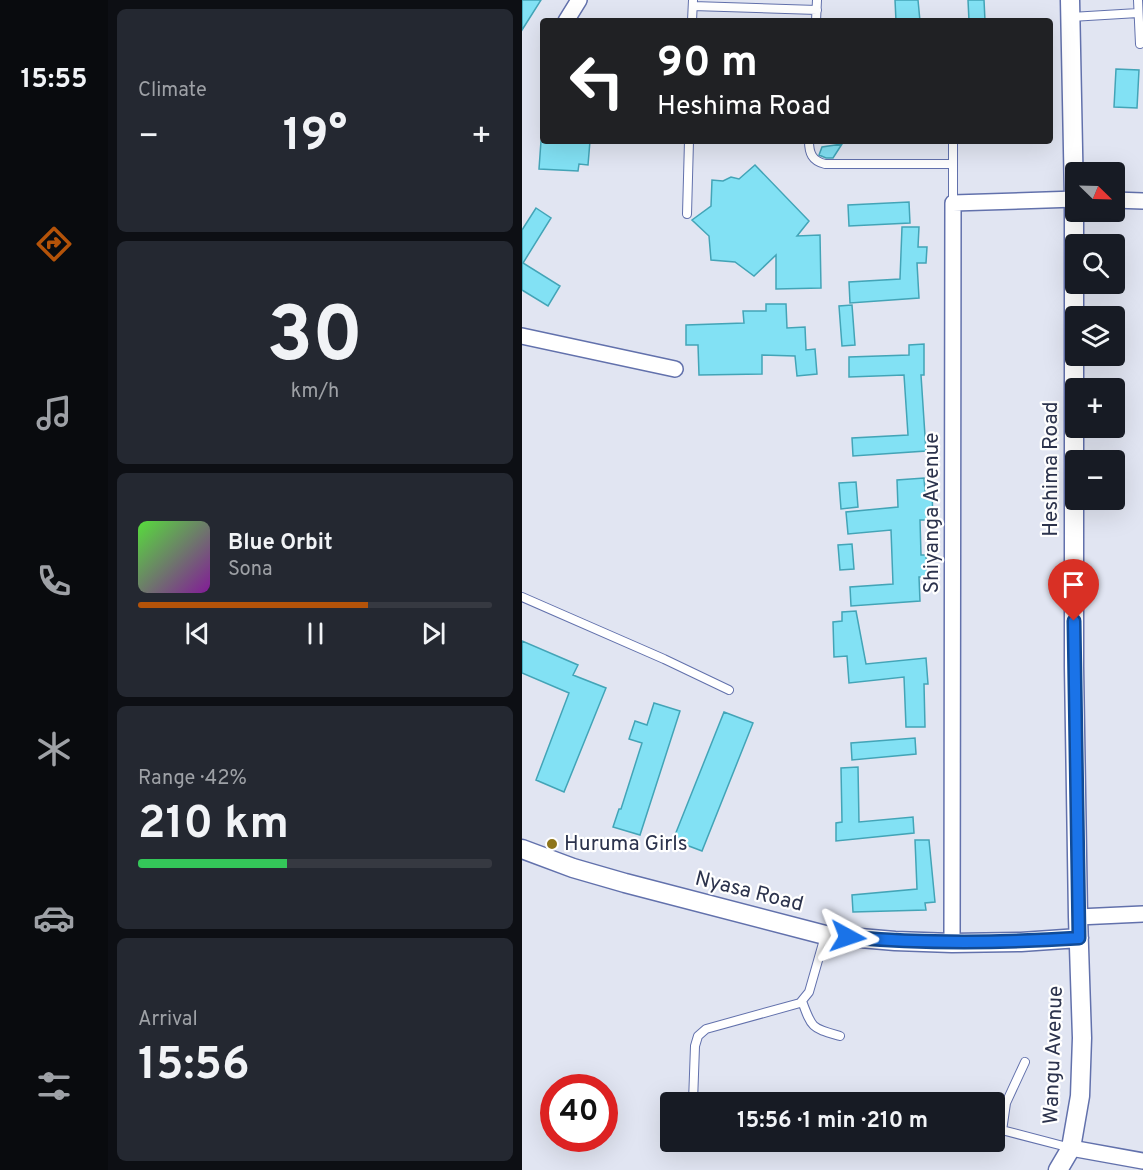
<!DOCTYPE html>
<meta charset="utf-8">
<style>
body{margin:0;font-family:Overpass,sans-serif;background:#242831;color:#f1f3f6;height:100vh;display:flex;flex-direction:column;font-size:22px;white-space:nowrap}
*{box-sizing:border-box;margin:0}
p{font-size:20px;color:#9ea1a6}
.icon{flex:none;width:33px;height:33px;fill:none;stroke:currentColor;stroke-width:2;stroke-linecap:round;stroke-linejoin:round}
.map{position:relative;flex:1;overflow:hidden}
.side{display:flex;flex-direction:column;gap:9px;padding:9px;background:#0d0f14;width:414px}
.side>*{flex:none}
.hud{position:absolute;left:18px;top:18px;width:513px;height:126px;border-radius:6px;box-shadow:0 6px 24px #0002;background:#202124;color:#fff;overflow:hidden}
.needle{width:39px;rotate:113deg}
.tools{position:absolute;left:543px;top:162px;display:grid;gap:12px}
.tools a{display:grid;place-items:center;width:60px;height:60px;border-radius:6px;background:#171b24;box-shadow:0 6px 24px #0002;font-size:30px}
.speed{position:absolute;left:18px;top:1074px;display:flex;gap:12px;font-size:30px;font-weight:700;text-align:center}
.speed>*{display:grid;place-content:center;width:78px;height:78px;border-radius:50%;background:#171b24;box-shadow:0 6px 24px #0002;line-height:1}
.speed .limit{border:9px solid #d22;background:#fff;color:#111}
.pin{position:absolute;display:grid;place-items:center;width:51px;height:51px;color:#fff;margin:-62px -26px;border-radius:50% 50% 50% 0;rotate:-45deg;box-shadow:0 0 6px #0007}
.pin .icon{rotate:45deg}
.me{position:absolute;width:66px;margin:-33px;rotate:95deg;stroke-linejoin:round;filter:drop-shadow(0 0 4px #0008)}
.turn{display:flex;align-items:center;gap:21px;height:126px;padding:0 18px;font-size:27px}
.turn .icon{width:78px;height:78px;stroke-width:2.5}
.turn b{display:block;font-size:42px;line-height:51px}
.big{font-size:45px;font-weight:700;line-height:1.1}
.side .card{flex:1;display:flex;flex-direction:column;justify-content:center;gap:9px;min-width:0;padding:0 21px;border-radius:9px;background:#242831}
.side .dial{align-items:center;gap:0}
.dial b{font-size:78px;line-height:1}
.song{display:flex;align-items:center;gap:18px}
.cover{width:72px;height:72px;border-radius:9px;background:linear-gradient(135deg,hsl(110 70% 55%),hsl(290 70% 35%))}
.played{height:6px;border-radius:3px;background:linear-gradient(90deg,#b45309 65%,#363941 65%)}
.keys{display:flex;justify-content:space-around;direction:ltr}
.heat{display:flex;justify-content:space-between;align-items:center;font-size:33px;direction:ltr}
.charge{height:9px;border-radius:4px;background:linear-gradient(90deg,#34c759 42%,#363941 0)}
.trip{position:absolute;left:138px;top:1092px;width:345px;height:60px;border-radius:6px;background:#171b24;box-shadow:0 6px 24px #0002;font-weight:700;line-height:60px;text-align:center}
main{display:flex;flex:1;min-height:0}
.menu{display:flex;flex-direction:column;width:108px;justify-content:space-around;align-items:center;background:#090b0e;color:#9ea1a6}
.menu .icon{width:42px;height:42px}
.menu .selected{color:#b45309}
.menu b{font-size:27px;color:#f1f3f6}
.map>svg:first-child{display:block}
.building{fill:#82e1f4;stroke:#43a4b7;stroke-width:1.5}
.lines{fill:none;stroke-linecap:round;stroke-linejoin:round}
.service-casing{stroke:#6271ac;stroke-width:10}
.minor-casing{stroke:#6271ac;stroke-width:18}
.tertiary-casing{stroke:#6271ac;stroke-width:21}
.service{stroke:#fff;stroke-width:8}
.minor{stroke:#fff;stroke-width:15}
.tertiary{stroke:#fff;stroke-width:18}
.route-casing{stroke:#114b97;stroke-width:15}
.route{stroke:#1a73e8;stroke-width:10}
.poi-dot{fill:#8e751a;stroke:#fff;stroke-width:2}
.labels{text-anchor:middle;dominant-baseline:central;stroke-width:4.5;stroke-linejoin:round;paint-order:stroke}
.street-label{font-size:21px;fill:#2c334d;stroke:#fff}
.poi-label{font-size:21px;fill:#2c334d;stroke:#fff;text-anchor:start}
</style>
<main>
<nav class="menu">
<b>15:55</b>
<svg class="icon selected" aria-label="directions" viewBox="0 0 24 24"><path d="M12 3l9 9-9 9-9-9zM9 14v-3h6M13 9l2 2-2 2"/></svg>
<svg class="icon" aria-label="music" viewBox="0 0 24 24"><path d="M9 18V5l10-2v13"/><circle cx="6" cy="18" r="3"/><circle cx="16" cy="16" r="3"/></svg>
<svg class="icon" aria-label="phone" viewBox="0 0 24 24"><path d="M5 4h4l2 5-3 2q2 4 5 5l2-3 5 2v4C11 20 4 13 5 4z"/></svg>
<svg class="icon" aria-label="climate" viewBox="0 0 24 24"><path d="M12 3v18M4 7l16 10M4 17L20 7"/></svg>
<svg class="icon" aria-label="car" viewBox="0 0 24 24"><path d="M5 17H2v-5l4-1 3-4h7l3 4 3 1v5h-3M9 17h6M6 11h13"/><circle cx="7" cy="17" r="2"/><circle cx="17" cy="17" r="2"/></svg>
<svg class="icon" aria-label="filters" viewBox="0 0 24 24"><path d="M4 7h16M4 17h16"/><circle cx="9" cy="7" r="2"/><circle cx="15" cy="17" r="2"/></svg>
</nav>
<section class="side">
<div class="card"><p>Climate</p>
<div class="heat"><a>−</a><b class="big">19°</b><a>+</a></div>
</div>
<div class="card dial"><b>30</b><p>km/h</p></div>
<div class="card">
<div class="song"><i class="cover"></i><div><b>Blue Orbit</b><p>Sona</p></div></div>
<div class="played"></div>
<div class="keys"><svg class="icon" aria-label="previous" viewBox="0 0 24 24"><path d="M18 5L8 12l10 7zM5 5v14"/></svg><svg class="icon" aria-label="pause" viewBox="0 0 24 24"><path d="M8 5v14M16 5v14"/></svg><svg class="icon" aria-label="next" viewBox="0 0 24 24"><path d="M6 5l10 7-10 7zM19 5v14"/></svg></div>
</div>
<div class="card"><p>Range · 42%</p><b class="big">210 km</b><div class="charge"></div></div>
<div class="card"><p>Arrival</p><b class="big">15:56</b></div>
</section>
<div class="map">
<svg width="621" height="1170" viewBox="0 0 621 1170">
<rect width="100%" height="100%" fill="#e1e5f2"/>
<path class="building" d="M 0,0 L 19,0 L 0,30 Z
M 373,0 L 396,0 L 398,21 L 374,21 Z
M 446,0 L 462,0 L 463,21 L 447,21 Z
M 594,69 L 617,70 L 615,108 L 592,107 Z
M 19,141 L 68,141 L 66,165 L 57,164 L 56,171 L 17,169 Z
M 320,144 L 311,158 L 304,158 L 297,155 L 300,147 Z
M 233,165 L 287,221 L 275,236 L 298,235 L 299,288 L 254,289 L 254,255 L 232,276 L 213,262 L 189,260 L 187,236 L 170,220 L 189,206 L 190,180 L 201,181 L 209,177 L 217,179 Z
M 387,202 L 388,223 L 327,226 L 326,205 Z
M 14,208 L 29,218 L 1,263 L 38,286 L 26,306 L 0,290 L 0,230 Z
M 380,227 L 397,227 L 396,247 L 405,247 L 404,263 L 395,263 L 397,298 L 328,303 L 327,282 L 378,279 Z
M 244,304 L 264,304 L 265,328 L 283,327 L 284,350 L 293,349 L 295,374 L 275,376 L 273,356 L 240,355 L 240,374 L 177,375 L 176,345 L 164,345 L 164,325 L 222,323 L 221,311 L 244,311 Z
M 330,305 L 333,345 L 320,346 L 317,306 Z
M 402,344 L 402,375 L 399,375 L 404,451 L 331,456 L 330,438 L 386,435 L 382,375 L 327,377 L 327,357 L 387,355 L 387,345 Z
M 402,478 L 403,491 L 410,491 L 411,520 L 398,520 L 399,555 L 404,555 L 405,577 L 397,577 L 398,601 L 329,606 L 328,587 L 371,584 L 369,530 L 326,534 L 324,512 L 376,507 L 375,480 Z
M 334,482 L 336,507 L 319,509 L 317,483 Z
M 330,544 L 332,569 L 318,570 L 316,545 Z
M 334,611 L 344,664 L 404,658 L 406,684 L 402,684 L 403,727 L 384,727 L 382,677 L 327,683 L 325,656 L 312,657 L 311,622 L 320,621 L 320,612 Z
M 0,641 L 56,665 L 51,675 L 84,688 L 42,792 L 14,780 L 47,693 L 0,673 Z
M 132,703 L 158,711 L 118,835 L 91,827 L 97,809 L 99,809 L 120,743 L 107,739 L 113,721 L 125,725 Z
M 202,712 L 231,723 L 180,851 L 151,840 Z
M 393,738 L 394,754 L 330,760 L 329,743 Z
M 336,767 L 337,822 L 391,817 L 392,833 L 314,841 L 314,823 L 320,822 L 319,768 Z
M 393,840 L 407,840 L 413,902 L 403,903 L 404,910 L 331,912 L 330,895 L 395,889 Z"/>
<g class="lines">
<g class="service-casing">
<path id="service" d="M 616,0 L 618,44
M 171,6 L 295,10
M 549,17 L 616,13
M 170,21 L 171,0
M 294,21 L 295,0
M 287,141 C 287,153 290,161 303,164 L 431,164
M 431,203 L 431,141
M 165,214 L 167,141
M 0,597 L 142,659 L 207,690
M 280,1001 C 290,1029 290,1028 318,1036
M 171,1102 L 173,1046 L 176,1036 L 184,1029 L 278,1003 L 287,992 L 303,936
M 472,1128 L 549,1148
M 480,1131 L 484,1103 L 503,1062"/>
</g>
<g class="minor-casing">
<path id="minor" d="M 44,21 L 57,0
M 592,200 L 621,201
M 0,336 L 153,369
M 556,917 L 621,914
M 430,943 L 431,203 L 554,199
M 549,1148 L 621,1161"/>
</g>
<g class="tertiary-casing">
<path id="tertiary" d="M 0,849 L 51,868 L 103,883 L 303,935 L 373,941 L 430,943 L 499,942 L 557,938
M 536,1170 L 549,1148 L 558,1096 L 560,1038 L 556,917 L 552,667 L 552,199 L 548,0"/>
</g>
<use href="#service" class="service"/>
<use href="#minor" class="minor"/>
<use href="#tertiary" class="tertiary"/>
</g>
<g class="lines">
<g class="route-casing">
<path id="route" d="M 326,937 C 404,944 480,943 557,938 L 552,621"/>
</g>
<use href="#route" class="route"/>
</g>
<circle class="poi-dot" cx="30" cy="844" r="6"/>
<g class="labels">
<g class="street-label">
<text transform="translate(529 469) rotate(-90)">Heshima Road</text>
<text transform="translate(410 513) rotate(-90)">Shiyanga Avenue</text>
<text transform="translate(227 892) rotate(14)">Nyasa Road</text>
<text transform="translate(532 1055) rotate(-88)">Wangu Avenue</text>
</g>
<g class="poi-label">
<text x="42" y="844">Huruma Girls</text>
</g>
</g>
</svg>
<div class="tools">
<a><svg class="needle" viewBox="-14 -14 28 28"><path d="M0-13l5 13h-10z" fill="#e53935"/><path d="M0 13l5-13h-10z" fill="#9ea1a6"/></svg></a>
<a><svg class="icon" aria-label="search" viewBox="0 0 24 24"><circle cx="10" cy="10" r="6"/><path d="M15 15l6 6"/></svg></a>
<a><svg class="icon" aria-label="layers" viewBox="0 0 24 24"><path d="M12 4l9 5-9 5-9-5zM3 14l9 5 9-5"/></svg></a>
<a>+</a>
<a>−</a>
</div>
<div class="speed"><div class="limit">40</div></div>
<div class="pin" style="left:552px;top:621px;background:#d93025"><svg class="icon" aria-label="arrive" viewBox="0 0 24 24"><path d="M6 21V4h12l-3 4 3 4H6"/></svg></div>
<svg class="me" style="left:326px;top:937px" viewBox="-20 -20 40 40"><path d="M0-17L14 15 0 8-14 15z" fill="#1a73e8" stroke="#fff" stroke-width="4"/></svg>
<div class="trip">15:56 · 1 min · 210 m</div>
<div class="hud">
<div class="turn"><svg class="icon" aria-label="left" viewBox="0 0 24 24"><path d="M17 20v-9H6M10 6l-5 5 5 5"/></svg><div><b>90 m</b>Heshima Road</div></div>
</div>
</div>
</main>
